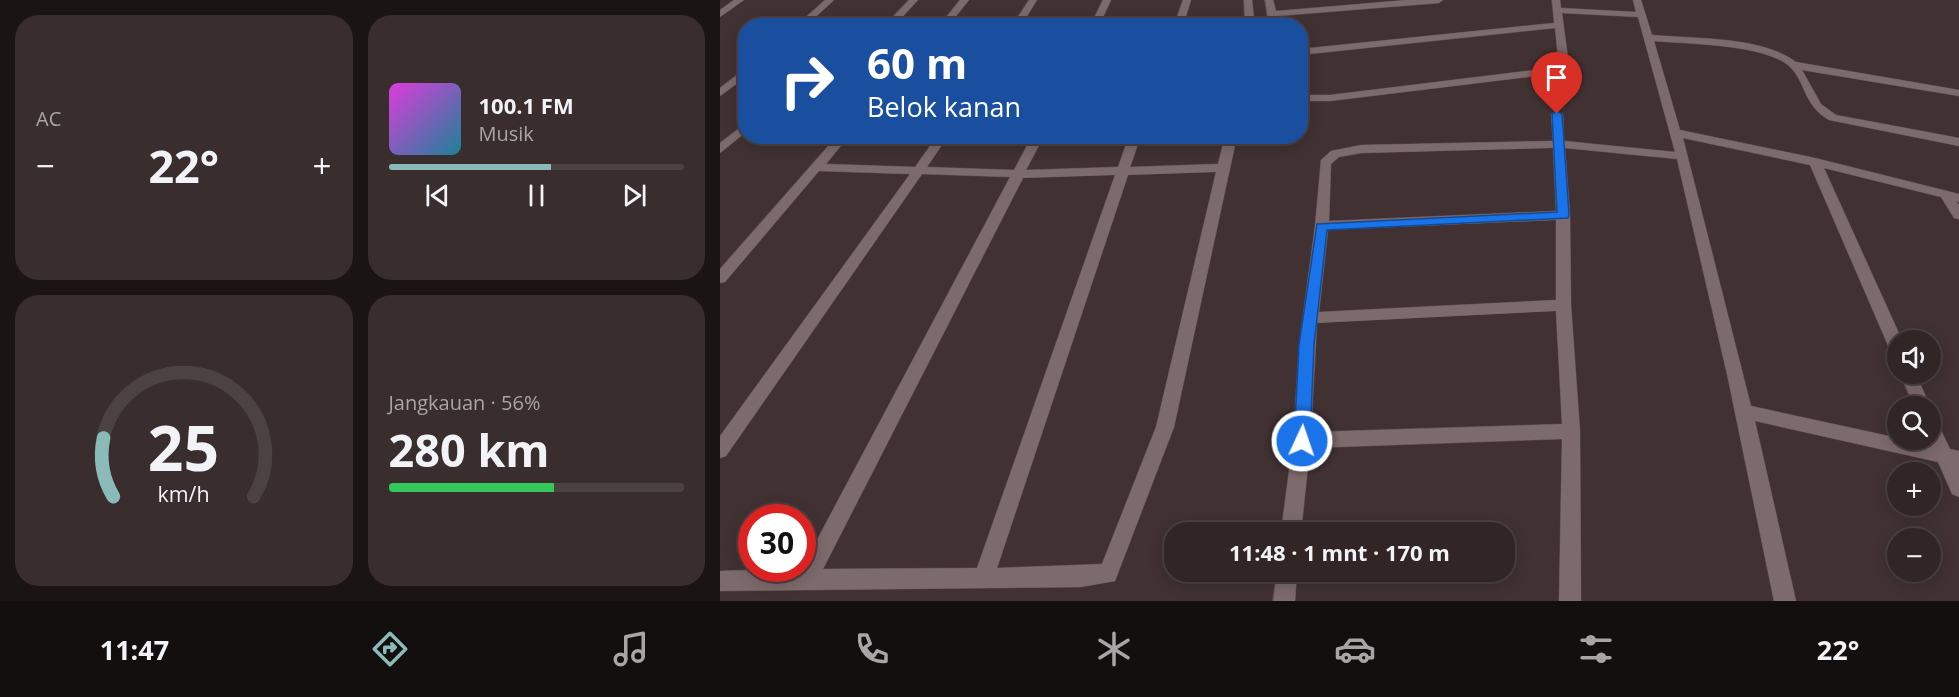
<!DOCTYPE html>
<html lang="id">
<meta charset="utf-8">
<style>
body{margin:0;font-family:"Open Sans",sans-serif;background:#392d2e;color:#f1f3f6;height:100vh;display:flex;flex-direction:column;font-size:22px;white-space:nowrap}
*{box-sizing:border-box;margin:0}
p{font-size:20px;color:#a8a5a7}
.icon{flex:none;width:33px;height:33px;fill:none;stroke:currentColor;stroke-width:2;stroke-linecap:round;stroke-linejoin:round}
.map{position:relative;flex:1;overflow:hidden}
.details{display:flex;flex-direction:column;gap:15px;padding:15px;background:#1b1415;width:720px}
.details>*{flex:none}
.top-card{position:absolute;left:18px;top:18px;width:570px;height:126px;border-radius:24px;box-shadow:0 3px 15px #0003,0 0 0 2px #4c4243;background:#1a4fa0;color:#fff;overflow:hidden}
.controls{position:absolute;left:1167px;top:330px;display:grid;gap:12px}
.controls a{display:grid;place-items:center;width:54px;height:54px;border-radius:50%;background:#312526;box-shadow:0 3px 15px #0003,0 0 0 2px #4c4243;font-size:30px}
.speed{position:absolute;left:18px;top:504px;display:flex;gap:12px;font-size:30px;font-weight:700;text-align:center}
.speed>*{display:grid;place-content:center;width:78px;height:78px;border-radius:50%;background:#312526;box-shadow:0 3px 15px #0003,0 0 0 2px #4c4243;line-height:1}
.speed .limit{border:9px solid #d22;background:#fff;color:#111}
.pin{position:absolute;display:grid;place-items:center;width:51px;height:51px;color:#fff;margin:-62px -26px;border-radius:50% 50% 50% 0;rotate:-45deg;box-shadow:0 0 6px #0007}
.pin .icon{rotate:45deg}
.me{position:absolute;width:66px;margin:-33px;rotate:3deg;stroke-linejoin:round;filter:drop-shadow(0 0 4px #0008)}
.turn{display:flex;align-items:center;gap:21px;height:126px;padding:0 30px;font-size:27px}
.turn .icon{width:78px;height:78px;stroke-width:2.5}
.turn b{display:block;font-size:42px;line-height:51px}
.big{font-size:45px;font-weight:700;line-height:1.1}
.details .card{flex:1;display:flex;flex-direction:column;justify-content:center;gap:9px;min-width:0;padding:0 21px;border-radius:24px;background:#392d2e}
.details .dial{align-items:center;gap:0}
.dial svg{height:156px;overflow:visible;fill:none;stroke:#4c4243;stroke-width:7;stroke-linecap:round;text-anchor:middle}
.dial text{fill:#f1f3f6;stroke:none}
.song{display:flex;align-items:center;gap:18px}
.cover{width:72px;height:72px;border-radius:9px;background:linear-gradient(135deg,hsl(300 70% 55%),hsl(190 70% 35%))}
.played{height:6px;border-radius:3px;background:linear-gradient(90deg,#8bbbb9 55%,#4c4243 55%)}
.keys{display:flex;justify-content:space-around;direction:ltr}
.heat{display:flex;justify-content:space-between;align-items:center;font-size:33px;direction:ltr}
.charge{height:9px;border-radius:4px;background:linear-gradient(90deg,#34c759 56%,#4c4243 0)}
.details .tiles{flex:1;display:grid;gap:15px;grid-template-columns:repeat(2,1fr)}
.trip{position:absolute;left:444px;top:522px;width:351px;height:60px;border-radius:24px;background:#312526;box-shadow:0 3px 15px #0003,0 0 0 2px #4c4243;font-weight:700;line-height:60px;text-align:center}
.dock{display:flex;height:96px;justify-content:space-around;align-items:center;background:#140f0f;color:#a8a5a7}
.dock .icon{width:42px;height:42px}
.dock .selected{color:#8bbbb9}
.dock b{font-size:27px;color:#f1f3f6}
main{display:flex;flex:1;min-height:0}
.map>svg:first-child{display:block}
.lines{fill:none;stroke-linecap:round;stroke-linejoin:round}
.minor-casing{stroke:#5c4f51;stroke-width:1}
.minor{fill:#7d6a6d;fill-rule:evenodd}
.route{fill:#1a73e8;stroke:#114b97;stroke-width:1.5}
</style>
<main>
<section class="details">
<div class="tiles">
<div class="card"><p>AC</p>
<div class="heat"><a>−</a><b class="big">22°</b><a>+</a></div>
</div>
<div class="card">
<div class="song"><i class="cover"></i><div><b>100.1 FM</b><p>Musik</p></div></div>
<div class="played"></div>
<div class="keys"><svg class="icon" aria-label="previous" viewBox="0 0 24 24"><path d="M18 5L8 12l10 7zM5 5v14"/></svg><svg class="icon" aria-label="pause" viewBox="0 0 24 24"><path d="M8 5v14M16 5v14"/></svg><svg class="icon" aria-label="next" viewBox="0 0 24 24"><path d="M6 5l10 7-10 7zM19 5v14"/></svg></div>
</div>
<div class="card dial"><svg viewBox="0 0 100 80">
<path d="M14 69A42 42 0 1 1 86 69"/>
<path d="M14 69A42 42 0 0 1 9 39" stroke="#8bbbb9"/>
<text x="50" y="56" font-size="32" font-weight="700">25</text>
<text x="50" y="72" font-size="11">km/h</text>
</svg></div>
<div class="card"><p>Jangkauan · 56%</p><b class="big">280 km</b><div class="charge"></div></div>
</div>
</section>
<div class="map">
<svg width="1239" height="601" viewBox="0 0 1239 601">
<rect width="100%" height="100%" fill="#413133"/>
<g class="lines">
<g class="minor-casing">
<path id="minor" d="M 14,0 L 24,0 L 0,17 L 0,10 Z
M 105,0 L 114,0 L 86,26 L 76,26 Z
M 189,0 L 198,0 L 174,26 L 164,26 Z
M 240,0 L 249,0 L 228,26 L 219,26 Z
M 309,0 L 317,0 L 301,26 L 292,26 Z
M 383,0 L 391,0 L 379,26 L 370,26 Z
M 463,0 L 471,0 L 463,26 L 454,26 Z
M 524,0 L 532,0 L 535,26 L 525,26 Z
M 545,0 L 553,0 L 556,11 L 687,0 L 723,0 L 719,3 L 557,16 L 559,26 L 549,26 Z
M 832,0 L 840,0 L 841,8 L 916,12 L 913,0 L 921,0 L 932,35 C 975,39 1041,36 1076,62 L 1239,90 L 1239,96 L 1082,70 L 1101,104 L 1116,115 L 1239,138 L 1239,146 L 1109,120 C 1082,104 1087,83 1069,66 C 1044,44 967,44 934,41 L 960,130 L 1095,158 L 1239,194 L 1239,202 L 1236,201 L 1239,205 L 1239,219 L 1234,218 L 1221,197 L 1104,168 L 1182,340 L 1178,340 L 1178,356 L 1172,354 L 1170,350 L 1090,165 L 963,138 L 1031,406 L 1178,438 L 1178,440 L 1210,445 L 1208,440 L 1210,440 L 1210,418 L 1216,420 L 1230,449 L 1239,451 L 1239,497 L 1232,494 L 1218,462 L 1035,421 L 1076,601 L 1054,601 L 1007,374 L 957,159 L 845,148 L 850,215 L 851,305 L 860,431 L 861,601 L 839,601 L 842,439 L 590,448 L 581,532 L 561,532 L 573,440 L 579,345 L 595,226 L 601,160 L 611,151 L 641,145 L 833,141 L 831,114 L 837,111 L 843,114 L 844,141 L 955,152 L 918,17 L 842,13 L 853,96 L 848,99 L 843,96 L 840,73 L 610,101 L 580,101 L 580,95 L 610,95 L 839,67 L 835,28 L 580,55 L 580,49 L 834,23 ZM 833,148 L 836,211 L 609,221 L 611,164 L 619,157 L 641,153 ZM 836,220 L 836,300 L 599,312 L 608,230 ZM 836,311 L 842,424 L 591,432 L 597,323 Z
M 26,68 L 26,77 L 0,96 L 0,88 Z
M 26,123 L 26,132 L 0,153 L 0,143 Z
M 117,136 L 129,136 L 106,164 L 195,167 L 217,136 L 228,136 L 207,167 L 294,170 L 312,136 L 324,136 L 306,170 L 398,167 L 409,136 L 421,136 L 410,167 L 498,164 L 505,136 L 517,136 L 454,427 L 395,581 L 361,587 L 0,591 L 0,571 L 82,568 L 290,177 L 202,174 L 6,456 L 0,458 L 0,436 L 190,174 L 99,171 L 5,282 L 0,283 L 0,269 ZM 496,172 L 436,427 L 382,564 L 277,568 L 408,175 ZM 395,175 L 257,568 L 103,569 L 303,178 Z
M 1180,374 L 1196,374 L 1210,406 L 1194,406 Z
M 557,572 L 577,572 L 575,601 L 553,601 Z"/>
</g>
<use href="#minor" class="minor"/>
</g>
<path class="route" d="M 837,111 L 842,114 L 849,215 L 848,218 L 607,230 L 594,345 L 590,441 L 588,446 L 582,448 L 576,446 L 574,441 L 579,345 L 597,224 L 837,212 L 832,114 Z"/>
</svg>
<div class="controls">
<a><svg class="icon" aria-label="sound" viewBox="0 0 24 24"><path d="M4 9h4l5-4v14l-5-4H4zM17 9q2 3 0 6"/></svg></a>
<a><svg class="icon" aria-label="search" viewBox="0 0 24 24"><circle cx="10" cy="10" r="6"/><path d="M15 15l6 6"/></svg></a>
<a>+</a>
<a>−</a>
</div>
<div class="speed"><div class="limit">30</div></div>
<div class="pin" style="left:837px;top:114px;background:#d93025"><svg class="icon" aria-label="arrive" viewBox="0 0 24 24"><path d="M6 21V4h12l-3 4 3 4H6"/></svg></div>
<svg class="me" style="left:582px;top:441px" viewBox="-20 -20 40 40"><circle r="17" fill="#1a73e8" stroke="#fff" stroke-width="3"/><path d="M0-11L8 9 0 5-8 9z" fill="#fff"/></svg>
<div class="trip">11:48 · 1 mnt · 170 m</div>
<div class="top-card">
<div class="turn"><svg class="icon" aria-label="right" viewBox="0 0 24 24"><path d="M7 20v-9h11M14 6l5 5-5 5"/></svg><div><b>60 m</b>Belok kanan</div></div>
</div>
</div>
</main>
<nav class="dock">
<b>11:47</b>
<svg class="icon selected" aria-label="directions" viewBox="0 0 24 24"><path d="M12 3l9 9-9 9-9-9zM9 14v-3h6M13 9l2 2-2 2"/></svg>
<svg class="icon" aria-label="music" viewBox="0 0 24 24"><path d="M9 18V5l10-2v13"/><circle cx="6" cy="18" r="3"/><circle cx="16" cy="16" r="3"/></svg>
<svg class="icon" aria-label="phone" viewBox="0 0 24 24"><path d="M5 4h4l2 5-3 2q2 4 5 5l2-3 5 2v4C11 20 4 13 5 4z"/></svg>
<svg class="icon" aria-label="climate" viewBox="0 0 24 24"><path d="M12 3v18M4 7l16 10M4 17L20 7"/></svg>
<svg class="icon" aria-label="car" viewBox="0 0 24 24"><path d="M5 17H2v-5l4-1 3-4h7l3 4 3 1v5h-3M9 17h6M6 11h13"/><circle cx="7" cy="17" r="2"/><circle cx="17" cy="17" r="2"/></svg>
<svg class="icon" aria-label="filters" viewBox="0 0 24 24"><path d="M4 7h16M4 17h16"/><circle cx="9" cy="7" r="2"/><circle cx="15" cy="17" r="2"/></svg>
<b>22°</b>
</nav>
